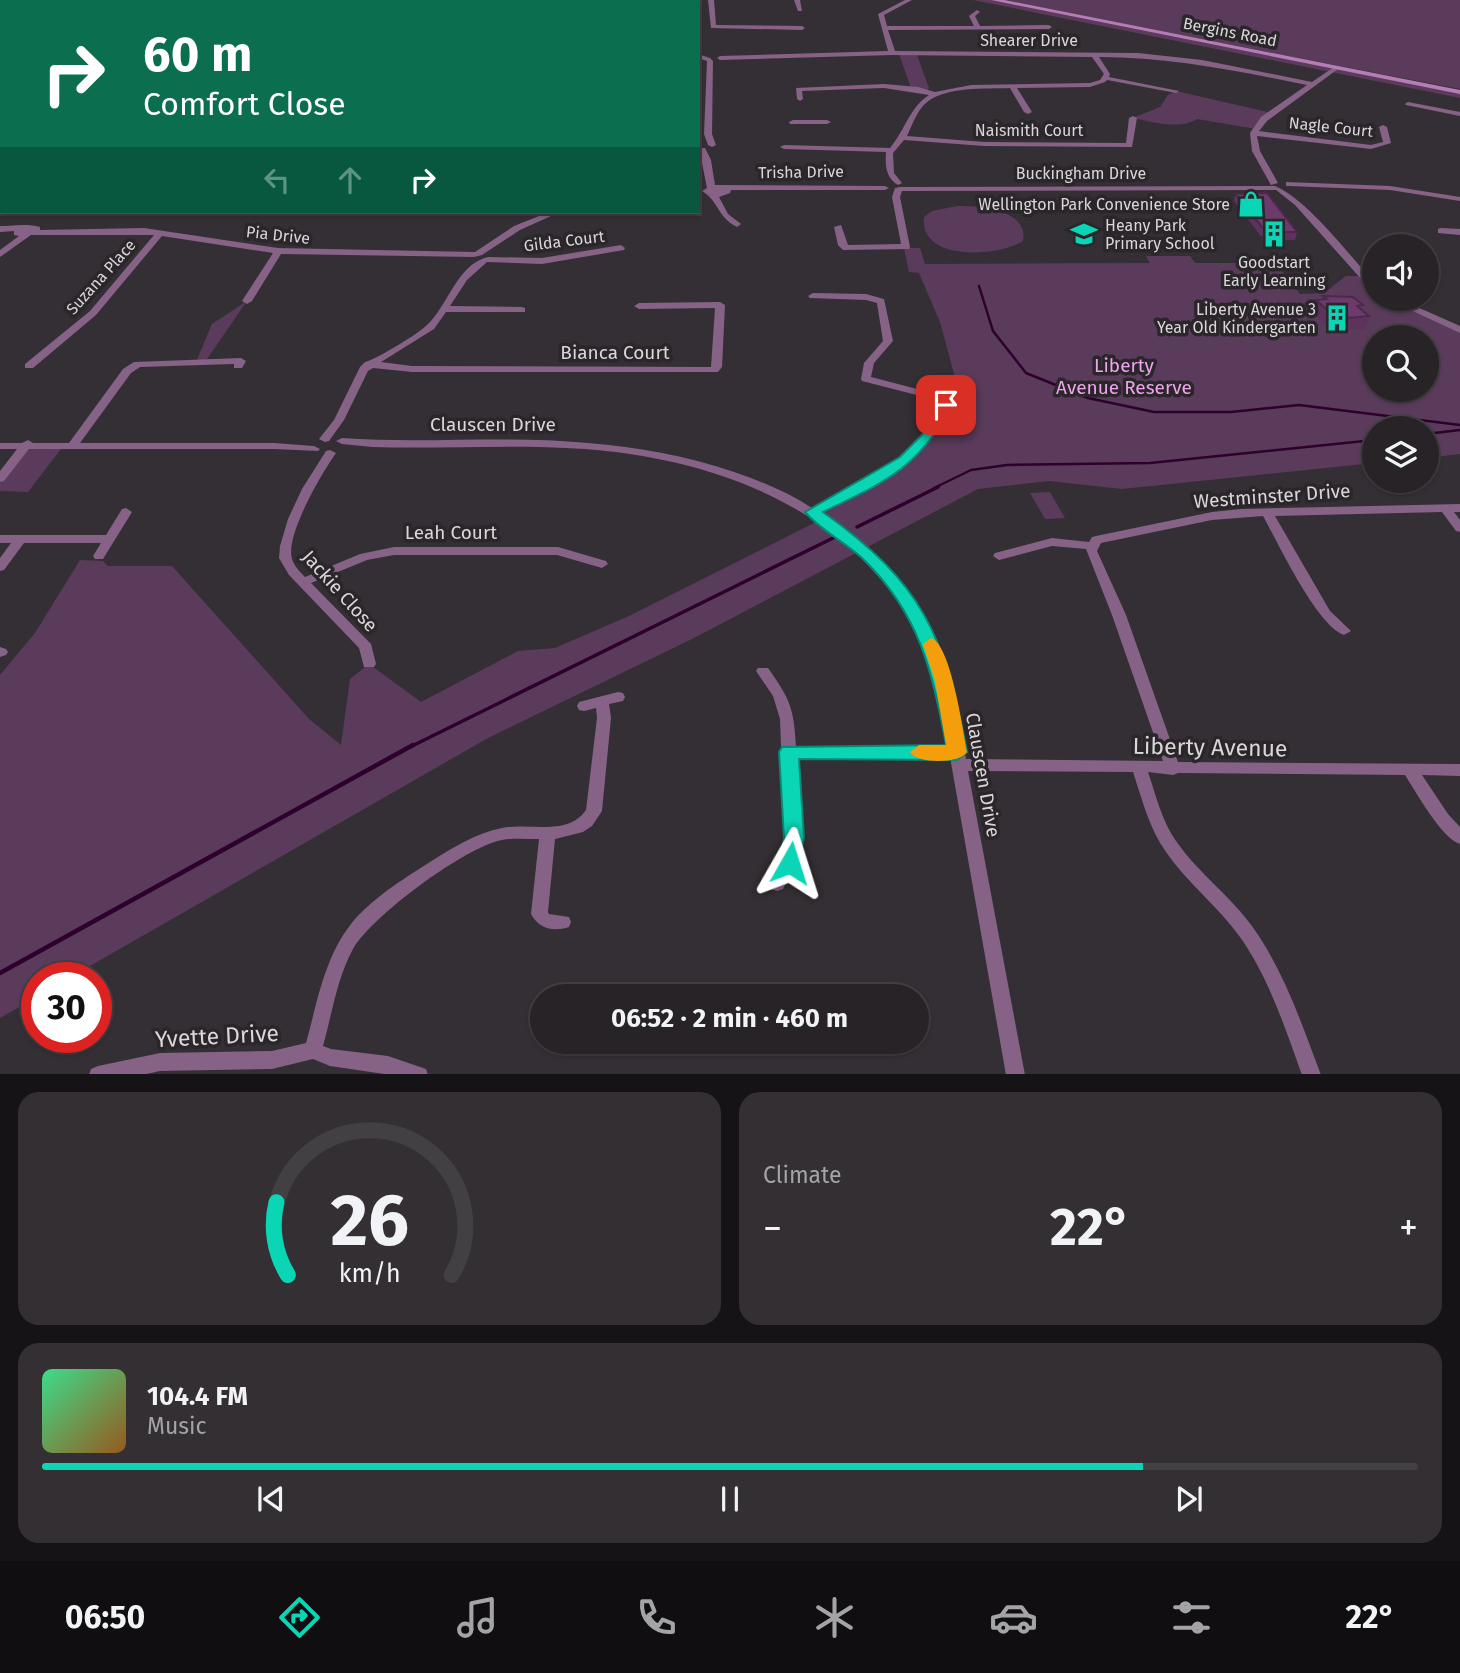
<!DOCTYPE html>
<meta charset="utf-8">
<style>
body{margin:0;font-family:"Fira Sans",sans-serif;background:#332f33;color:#f1f3f6;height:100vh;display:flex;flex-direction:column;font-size:26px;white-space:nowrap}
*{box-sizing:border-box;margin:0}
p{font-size:23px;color:#a4a4a7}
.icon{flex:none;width:38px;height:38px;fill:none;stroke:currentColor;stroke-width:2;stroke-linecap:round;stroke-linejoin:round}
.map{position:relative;height:1074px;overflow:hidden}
.panel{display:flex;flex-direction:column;gap:18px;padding:18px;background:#151315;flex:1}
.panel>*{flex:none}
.banner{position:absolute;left:0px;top:0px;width:700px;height:214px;box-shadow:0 2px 5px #0004,0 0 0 2px #434044;background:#0b6e4f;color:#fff;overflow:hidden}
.buttons{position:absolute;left:1362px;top:234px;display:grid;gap:14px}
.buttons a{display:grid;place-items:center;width:77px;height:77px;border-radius:50%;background:#272327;box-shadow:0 2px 5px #0004,0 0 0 2px #434044;font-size:35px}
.speed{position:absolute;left:21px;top:962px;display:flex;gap:14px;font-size:35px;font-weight:700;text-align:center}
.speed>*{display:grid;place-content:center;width:91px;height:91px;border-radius:50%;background:#272327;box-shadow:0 2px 5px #0004,0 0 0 2px #434044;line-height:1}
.speed .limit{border:10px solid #d22;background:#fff;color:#111}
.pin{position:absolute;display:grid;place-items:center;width:60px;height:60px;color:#fff;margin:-30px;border-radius:14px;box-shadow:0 4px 10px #0006}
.me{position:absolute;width:77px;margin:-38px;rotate:6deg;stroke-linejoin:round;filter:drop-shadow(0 0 5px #0008)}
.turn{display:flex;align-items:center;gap:24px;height:147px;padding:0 28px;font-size:32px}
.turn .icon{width:91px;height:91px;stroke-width:2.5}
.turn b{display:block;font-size:49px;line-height:60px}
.lanes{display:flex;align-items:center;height:66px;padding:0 28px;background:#0003;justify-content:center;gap:35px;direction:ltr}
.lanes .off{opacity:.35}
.big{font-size:52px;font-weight:700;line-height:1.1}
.panel .card{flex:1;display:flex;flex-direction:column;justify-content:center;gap:10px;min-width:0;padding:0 24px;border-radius:21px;background:#332f33}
.panel .dial{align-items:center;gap:0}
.dial svg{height:182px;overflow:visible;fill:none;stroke:#434044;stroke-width:7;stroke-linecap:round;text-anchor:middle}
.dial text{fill:#f1f3f6;stroke:none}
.song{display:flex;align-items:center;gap:21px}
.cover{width:84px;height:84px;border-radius:10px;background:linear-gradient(135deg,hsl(150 70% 55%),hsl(30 70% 35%))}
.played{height:7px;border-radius:4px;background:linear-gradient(90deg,#0ad5b5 80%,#434044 80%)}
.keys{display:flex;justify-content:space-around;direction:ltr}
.heat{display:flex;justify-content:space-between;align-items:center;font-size:38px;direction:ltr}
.panel .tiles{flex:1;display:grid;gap:18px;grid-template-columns:1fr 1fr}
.card:last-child{grid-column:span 2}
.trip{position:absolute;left:530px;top:984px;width:399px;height:70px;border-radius:35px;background:#272327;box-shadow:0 2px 5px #0004,0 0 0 2px #434044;font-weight:700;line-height:70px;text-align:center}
.tab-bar{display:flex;height:112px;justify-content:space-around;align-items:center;background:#100e10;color:#a4a4a7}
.tab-bar .icon{width:49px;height:49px}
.tab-bar .on{color:#0ad5b5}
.tab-bar b{font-size:32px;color:#f1f3f6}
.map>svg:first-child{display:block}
.green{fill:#5b3b5b;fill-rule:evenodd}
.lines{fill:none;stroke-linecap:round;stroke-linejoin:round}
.stream-far2{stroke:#2d002e;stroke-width:2.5}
.stream-far1{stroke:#2d002e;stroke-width:3.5}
.stream{stroke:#2d002e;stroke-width:4.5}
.minor{fill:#866286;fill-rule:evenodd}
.secondary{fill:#b67cb6;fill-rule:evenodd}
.wall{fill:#5d335d}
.building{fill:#6c3b6c;stroke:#4c294c;stroke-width:2}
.route{fill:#0ad5b5;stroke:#068a76;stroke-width:2}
.slow{fill:#f59e0b}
.labels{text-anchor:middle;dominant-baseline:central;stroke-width:7;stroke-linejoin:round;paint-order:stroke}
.far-street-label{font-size:16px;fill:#dad7da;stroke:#2a262a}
.far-poi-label{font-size:16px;fill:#dad7da;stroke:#2a262a;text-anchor:end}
.street-label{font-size:19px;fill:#dad7da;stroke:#2a262a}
.park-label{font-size:19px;fill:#eea5ee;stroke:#2a262a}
.near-street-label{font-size:23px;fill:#dad7da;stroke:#2a262a}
</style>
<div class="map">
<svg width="1460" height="1075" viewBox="0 0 1460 1075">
<rect width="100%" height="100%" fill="#342f34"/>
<path class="green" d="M 973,0 L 1460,0 L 1460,89 L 1185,36 L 1460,92 L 1460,98 Z
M 899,54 L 917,55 L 929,88 L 927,91 L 911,88 Z
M 1176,91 L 1272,113 L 1256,129 L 1197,119 C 1181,130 1152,122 1133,118 L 1160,107 L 1168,95 Z
M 957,206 C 978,206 1029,209 1023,241 C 999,257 919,262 924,217 L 932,211 Z
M 904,248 L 920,248 L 925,264 L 1150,263 L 1146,256 L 1190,256 L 1195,263 L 1276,263 L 1300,294 L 1324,293 L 1346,276 L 1361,276 L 1374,288 L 1374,299 L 1391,299 L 1460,330 L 1460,454 L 1426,458 L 1426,429 L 1374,429 L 1374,463 L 1122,489 L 1049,481 L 978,489 L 692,639 L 488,738 L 69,978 L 37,978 L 37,997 L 0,1018 L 0,675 L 35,633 L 80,560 L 103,561 L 108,566 L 172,566 L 309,719 L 341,745 L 350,679 L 369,664 L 421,702 L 518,651 L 555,648 L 629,616 L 822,519 L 813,512 L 883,476 L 960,396 L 940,322 L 919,273 L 909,272 ZM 1374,338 L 1426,338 L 1426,390 L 1374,390 Z
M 247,301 L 205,362 L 196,362 L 212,324 Z
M 28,443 L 64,445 L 28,492 L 0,491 L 0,479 Z
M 1050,492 L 1065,518 L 1045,519 L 1030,493 Z"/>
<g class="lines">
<path class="stream-far2" d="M 979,286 L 993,331 L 1026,373 L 1088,398 L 1154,412 L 1231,412 L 1299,405 L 1460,425
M 1426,434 L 1460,430
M 934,488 L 971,470 L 1007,465 L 1150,463 L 1374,440"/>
<path class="stream-far1" d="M 857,527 L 938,487
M 410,747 L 835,537"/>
<path class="stream" d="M 0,973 L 413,745"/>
<path class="minor" d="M 266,0 L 272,0 L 264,2 Z
M 333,0 L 339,0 L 332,2 Z
M 403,0 L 409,0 L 402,2 Z
M 467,0 L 473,0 L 466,2 Z
M 546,0 L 552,0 L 552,2 L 546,2 Z
M 623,0 L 629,0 L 622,2 Z
M 708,0 L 714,0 L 716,25 L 802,26 L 805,28 L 802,30 L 711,28 Z
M 794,0 L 800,0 L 802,11 L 798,11 Z
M 905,0 L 912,0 L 884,15 L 887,26 L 974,26 L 969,16 L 977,10 L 980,12 L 975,16 L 980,26 L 1049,25 L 1052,27 L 1049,29 L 888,30 L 895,51 L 1138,53 L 1202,60 L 1312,82 L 1334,67 L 1338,67 L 1338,69 L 1267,121 L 1259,131 L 1371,145 L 1383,142 L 1379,127 L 1383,125 L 1387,127 L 1391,143 L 1371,149 L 1257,136 L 1260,151 L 1278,183 L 1271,185 L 1252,151 L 1250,133 L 1261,117 L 1307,85 C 1237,71 1171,57 1099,57 L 1110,74 L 1109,77 L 1179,91 L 1176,93 L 1107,80 L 1105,82 L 1090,87 L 1017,88 L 1032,112 L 1028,114 L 1024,112 L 1010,88 C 986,89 945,86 926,103 C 917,110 912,126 907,136 L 984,142 L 1126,143 L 1129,118 L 1133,116 L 1137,118 L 1132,147 L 984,146 L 904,140 L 893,153 L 894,173 L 902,183 L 898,185 C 886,178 885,166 886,152 L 784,149 L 780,147 L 784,145 L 890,148 C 905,130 910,107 929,95 L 884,88 L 802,91 L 803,99 L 800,101 L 797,99 L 796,88 L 884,84 L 918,87 L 935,92 L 971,85 L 1090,83 L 1100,80 L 1104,74 L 1092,57 L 892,55 L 720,60 L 717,58 L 720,56 L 888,51 L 878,14 Z
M 698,54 L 710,58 L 713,61 L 712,134 L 716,145 L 712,147 L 708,145 L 704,134 L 707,61 L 698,58 Z
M 0,83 L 2,83 L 0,88 Z
M 1408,102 L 1460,112 L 1460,116 L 1406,105 L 1405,104 Z
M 793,120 L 827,120 L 831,122 L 827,124 L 790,124 L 789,122 Z
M 699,148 L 705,148 L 711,160 L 715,185 L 885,186 L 889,188 L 885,190 L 731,190 L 730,193 L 719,197 L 728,214 L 741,224 L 737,227 C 717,217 719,201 702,191 L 707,188 Z
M 0,149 L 2,149 L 2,153 L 0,153 Z
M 1286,182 L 1390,186 L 1460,197 L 1460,201 L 1390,190 L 1289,186 L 1286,186 Z
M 1275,186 C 1309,201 1347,253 1374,282 L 1374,291 L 1371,290 L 1295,205 L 1276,190 L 902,191 L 900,197 L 910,247 L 909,249 L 843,250 L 838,245 L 834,227 L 841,225 L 848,245 L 901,244 L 892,197 L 895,188 L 900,187 Z
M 0,189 L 2,189 L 2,194 L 0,194 Z
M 549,212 L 560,212 L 520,230 L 482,255 L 474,257 L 281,254 L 252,301 L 247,304 L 242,301 L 273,253 L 162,236 L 96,315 L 33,368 L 25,368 L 25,364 L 90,311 L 154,235 L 31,235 L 0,257 L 0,250 L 19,236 L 14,235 L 14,231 L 0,232 L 0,226 C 14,226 26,223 40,227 L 40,230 L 144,228 L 278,248 L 475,252 L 514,226 Z
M 1441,228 L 1460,229 L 1460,235 L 1438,233 L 1438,229 Z
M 621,245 L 625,248 L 624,250 L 542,264 L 487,262 L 467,280 L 450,306 L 522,307 L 525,308 L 525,312 L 446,312 L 434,329 L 381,362 L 412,366 L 711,367 L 715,308 L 639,309 L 634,306 L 639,303 L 720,302 L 725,305 L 722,367 L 718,372 L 412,372 L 373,368 L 368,371 L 344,420 L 329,441 L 325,442 L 319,439 L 334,420 L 360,367 L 365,362 C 377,359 418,334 427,325 C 448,306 457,264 488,257 L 542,258 Z
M 813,293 L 866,294 L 884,299 L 893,341 L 874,363 L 871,377 L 944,396 L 951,408 C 913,467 882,483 820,513 L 854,537 L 894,576 L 928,626 L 951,681 L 966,759 L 1163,761 L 1112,615 L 1086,549 L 1052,546 L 999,560 L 993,556 L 995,553 L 1052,538 L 1089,542 L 1092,537 L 1096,536 L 1212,512 L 1241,509 L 1460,504 L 1460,512 L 1454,512 L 1460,520 L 1460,532 L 1456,531 L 1442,512 L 1275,516 L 1330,611 L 1351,631 L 1344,635 C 1317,626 1278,543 1263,516 L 1212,520 L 1101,543 L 1097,551 L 1126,615 L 1178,762 L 1460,764 L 1460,776 L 1422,775 L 1448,814 L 1460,827 L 1460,844 C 1442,839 1416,792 1405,775 L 1178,773 L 1173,775 L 1148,772 C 1156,796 1162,821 1176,841 C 1199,874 1232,897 1254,929 C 1285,973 1302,1025 1321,1075 L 1302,1075 C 1285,1028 1269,978 1240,937 C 1218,906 1187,883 1166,852 C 1149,828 1142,799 1133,772 L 968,771 L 1025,1075 L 1006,1075 L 950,757 L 796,757 L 801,851 L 783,889 L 777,891 L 771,889 L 769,884 L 785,851 L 780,719 L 773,696 L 756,671 L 758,668 L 768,668 C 790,699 794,708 796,747 L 949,747 C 941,705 935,662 913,625 C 845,507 715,459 585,449 C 514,444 443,449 372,447 L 342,444 L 336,441 L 342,438 C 424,444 506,435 588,443 C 638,447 687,456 734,472 C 761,481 789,493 812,508 C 869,481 905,462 941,408 L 936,400 L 862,381 L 861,379 L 864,363 L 883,341 L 877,303 L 866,300 L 810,298 L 808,296 Z
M 1387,299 L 1399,299 L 1460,326 L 1460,333 Z
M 241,358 L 246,361 L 242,368 L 234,368 L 234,364 L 140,367 L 131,373 L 80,443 L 274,443 L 314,446 L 320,449 L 318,451 L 274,449 L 29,449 L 4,481 L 0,482 L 0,471 L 17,449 L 0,449 L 0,443 L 22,443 L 28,440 L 33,443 L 69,443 L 123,369 L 134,362 Z
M 330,450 L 336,453 C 322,473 285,535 292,559 C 294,566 300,572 305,577 L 360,554 L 394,547 L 558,547 L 606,561 L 608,564 L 602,568 L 557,555 L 394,555 L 367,560 L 311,583 L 371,644 L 376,664 L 374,667 L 364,667 L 359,648 L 289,575 L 279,558 L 280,546 L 288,519 L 302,489 L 326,451 Z
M 126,508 L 132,512 L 103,559 L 95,559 L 93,556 L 101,543 L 24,543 L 4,570 L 0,571 L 0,558 L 11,543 L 0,543 L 0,535 L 106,535 L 122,509 Z
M 0,647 L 6,649 L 8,652 L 6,655 L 0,657 Z
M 618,692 L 623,693 L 625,697 L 623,701 L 609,704 L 611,718 L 602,811 L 592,826 L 583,832 L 555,839 L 548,912 L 549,914 L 569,917 L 571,922 L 569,927 C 553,932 539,929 531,914 L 539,839 C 527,839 514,838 502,840 C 465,847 372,916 353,949 C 337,978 332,1014 323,1046 L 331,1049 L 388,1056 L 426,1069 L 428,1075 L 391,1075 L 330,1066 L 313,1059 L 272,1069 L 160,1071 L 142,1075 L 89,1075 L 91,1069 L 98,1066 L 160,1053 L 272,1051 L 306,1043 C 317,1004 324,958 351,924 C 371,899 403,879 430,862 C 452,848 476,833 502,828 C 530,822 567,837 586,810 L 597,718 L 596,708 L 584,711 L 579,710 L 577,706 L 579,702 Z"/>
<path class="secondary" d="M 991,0 L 1004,0 L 1460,90 L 1460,94 Z"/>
</g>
<path class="wall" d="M 1235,194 L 1297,232 L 1295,240 L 1269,240 L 1260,235 L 1234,201 Z
M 1323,296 L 1362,310 L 1369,316 L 1365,329 L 1345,330 L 1340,326 L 1329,327 L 1312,312 L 1316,300 L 1322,299 Z"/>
<path class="building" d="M 1267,193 L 1297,232 L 1271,232 L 1262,227 L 1235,194 Z
M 1323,296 L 1353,297 L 1363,305 L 1357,306 L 1369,316 L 1349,318 L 1344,314 L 1333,315 L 1316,300 L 1327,299 Z"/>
<path class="route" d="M 942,402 L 953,405 C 917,469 887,481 823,512 C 924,584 944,635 967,752 L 957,760 L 799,759 L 804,838 L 797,869 L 790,872 L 782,869 L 779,863 L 784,838 L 779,752 L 782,747 L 946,745 C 933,672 919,613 863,559 C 845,542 820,530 805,512 L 900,457 L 922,435 Z"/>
<path class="slow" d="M 931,638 C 951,644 963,731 967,752 C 960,764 916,764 910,752 L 919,745 L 946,745 L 935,681 L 923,644 Z"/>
<defs>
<g id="shop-bare" transform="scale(2.1)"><path d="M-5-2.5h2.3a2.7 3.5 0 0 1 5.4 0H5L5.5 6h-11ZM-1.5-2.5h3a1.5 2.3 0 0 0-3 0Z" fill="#0ad5b5" stroke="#2a262a" stroke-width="2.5" paint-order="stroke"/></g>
<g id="school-bare" transform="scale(2.1)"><path d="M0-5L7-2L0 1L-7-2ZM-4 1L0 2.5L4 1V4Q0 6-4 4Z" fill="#0ad5b5" stroke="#2a262a" stroke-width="2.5" paint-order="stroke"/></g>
<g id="building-bare" transform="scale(2.1)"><path d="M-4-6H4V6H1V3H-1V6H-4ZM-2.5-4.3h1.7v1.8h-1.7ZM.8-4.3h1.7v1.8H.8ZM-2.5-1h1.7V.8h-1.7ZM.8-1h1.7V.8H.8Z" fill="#0ad5b5" stroke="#2a262a" stroke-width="2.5" paint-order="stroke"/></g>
</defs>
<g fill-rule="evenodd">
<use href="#shop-bare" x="1251" y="204"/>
<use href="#school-bare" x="1084" y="234"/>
<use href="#building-bare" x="1274" y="234"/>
<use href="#building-bare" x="1337" y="318"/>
</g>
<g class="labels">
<g class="far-street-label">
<text transform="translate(1230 32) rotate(11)">Bergins Road</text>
<text x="1029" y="40">Shearer Drive</text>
<text transform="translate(1331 127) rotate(6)">Nagle Court</text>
<text x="1029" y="130">Naismith Court</text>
<text transform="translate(801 172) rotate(-1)">Trisha Drive</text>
<text x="1081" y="173">Buckingham Drive</text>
<text transform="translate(278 235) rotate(6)">Pia Drive</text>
<text transform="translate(564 241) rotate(-7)">Gilda Court</text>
<text transform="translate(101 277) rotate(-48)">Suzana Place</text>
</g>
<g class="far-poi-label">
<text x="1230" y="204">Wellington Park Convenience Store</text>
<text x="1105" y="225" text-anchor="start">Heany Park<tspan x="1105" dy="18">Primary School</tspan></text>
<text x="1274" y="262" text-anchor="middle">Goodstart<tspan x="1274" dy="18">Early Learning</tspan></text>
<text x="1316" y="309">Liberty Avenue 3<tspan x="1316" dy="18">Year Old Kindergarten</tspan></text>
</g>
<g class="street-label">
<text x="615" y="352">Bianca Court</text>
<text x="493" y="424">Clauscen Drive</text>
<text transform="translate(1272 496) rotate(-4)">Westminster Drive</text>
<text x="451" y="532">Leah Court</text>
<text transform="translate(340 591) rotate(48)">Jackie Close</text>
<text transform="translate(983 775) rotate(80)">Clauscen Drive</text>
</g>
<g class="park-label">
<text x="1124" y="365">Liberty<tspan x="1124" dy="22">Avenue Reserve</tspan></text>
</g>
<g class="near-street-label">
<text transform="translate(1210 747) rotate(1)">Liberty Avenue</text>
<text transform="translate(217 1036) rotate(-3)">Yvette Drive</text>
</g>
</g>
</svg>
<div class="buttons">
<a><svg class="icon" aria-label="sound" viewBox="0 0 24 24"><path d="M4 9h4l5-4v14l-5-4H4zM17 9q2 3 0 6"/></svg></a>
<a><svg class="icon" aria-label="search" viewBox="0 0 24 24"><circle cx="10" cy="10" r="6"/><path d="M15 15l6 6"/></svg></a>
<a><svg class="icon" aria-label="layers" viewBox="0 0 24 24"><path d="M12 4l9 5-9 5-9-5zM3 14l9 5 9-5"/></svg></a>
</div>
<div class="speed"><div class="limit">30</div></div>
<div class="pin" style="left:946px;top:405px;background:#d93025"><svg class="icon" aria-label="arrive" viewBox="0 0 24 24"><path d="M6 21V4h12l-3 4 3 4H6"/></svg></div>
<svg class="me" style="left:790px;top:863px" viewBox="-20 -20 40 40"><path d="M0-17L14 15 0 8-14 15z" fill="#0ad5b5" stroke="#fff" stroke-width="4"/></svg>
<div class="trip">06:52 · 2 min · 460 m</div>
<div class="banner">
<div class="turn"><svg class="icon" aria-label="right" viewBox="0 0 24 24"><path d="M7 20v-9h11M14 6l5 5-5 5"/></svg><div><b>60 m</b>Comfort Close</div></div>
<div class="lanes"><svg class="icon off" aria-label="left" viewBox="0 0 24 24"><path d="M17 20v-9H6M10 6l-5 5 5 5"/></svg><svg class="icon off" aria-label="ahead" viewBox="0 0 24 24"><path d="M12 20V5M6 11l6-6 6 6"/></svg><svg class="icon" aria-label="right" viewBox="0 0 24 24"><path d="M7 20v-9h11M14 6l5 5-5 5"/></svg></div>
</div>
</div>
<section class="panel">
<div class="tiles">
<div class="card dial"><svg viewBox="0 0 100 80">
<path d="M14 69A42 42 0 1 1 86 69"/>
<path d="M14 69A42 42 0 0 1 9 37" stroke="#0ad5b5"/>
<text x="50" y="56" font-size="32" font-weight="700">26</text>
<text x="50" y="72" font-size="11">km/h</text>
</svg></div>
<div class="card"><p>Climate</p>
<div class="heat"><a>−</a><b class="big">22°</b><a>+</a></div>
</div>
<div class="card">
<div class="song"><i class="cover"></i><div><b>104.4 FM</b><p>Music</p></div></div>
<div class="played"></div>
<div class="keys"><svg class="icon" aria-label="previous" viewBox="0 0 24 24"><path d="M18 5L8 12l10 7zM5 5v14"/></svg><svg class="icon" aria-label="pause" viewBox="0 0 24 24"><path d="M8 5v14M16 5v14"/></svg><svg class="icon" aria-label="next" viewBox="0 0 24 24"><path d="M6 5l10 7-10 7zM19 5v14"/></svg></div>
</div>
</div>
</section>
<nav class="tab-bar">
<b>06:50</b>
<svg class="icon on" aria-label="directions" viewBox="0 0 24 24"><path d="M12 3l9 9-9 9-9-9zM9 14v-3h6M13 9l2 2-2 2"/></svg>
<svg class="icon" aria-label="music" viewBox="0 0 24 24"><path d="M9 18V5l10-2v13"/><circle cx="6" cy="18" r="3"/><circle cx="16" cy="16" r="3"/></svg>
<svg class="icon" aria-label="phone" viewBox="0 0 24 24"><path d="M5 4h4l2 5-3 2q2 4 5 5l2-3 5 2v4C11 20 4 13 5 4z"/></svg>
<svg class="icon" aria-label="climate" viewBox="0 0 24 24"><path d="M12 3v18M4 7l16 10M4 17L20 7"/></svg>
<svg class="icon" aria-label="car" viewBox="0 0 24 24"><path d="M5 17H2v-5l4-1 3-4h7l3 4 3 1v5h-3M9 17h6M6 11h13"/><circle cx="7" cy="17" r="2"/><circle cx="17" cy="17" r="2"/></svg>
<svg class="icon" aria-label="filters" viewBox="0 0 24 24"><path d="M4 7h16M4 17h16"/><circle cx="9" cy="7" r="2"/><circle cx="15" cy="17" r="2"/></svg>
<b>22°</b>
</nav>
